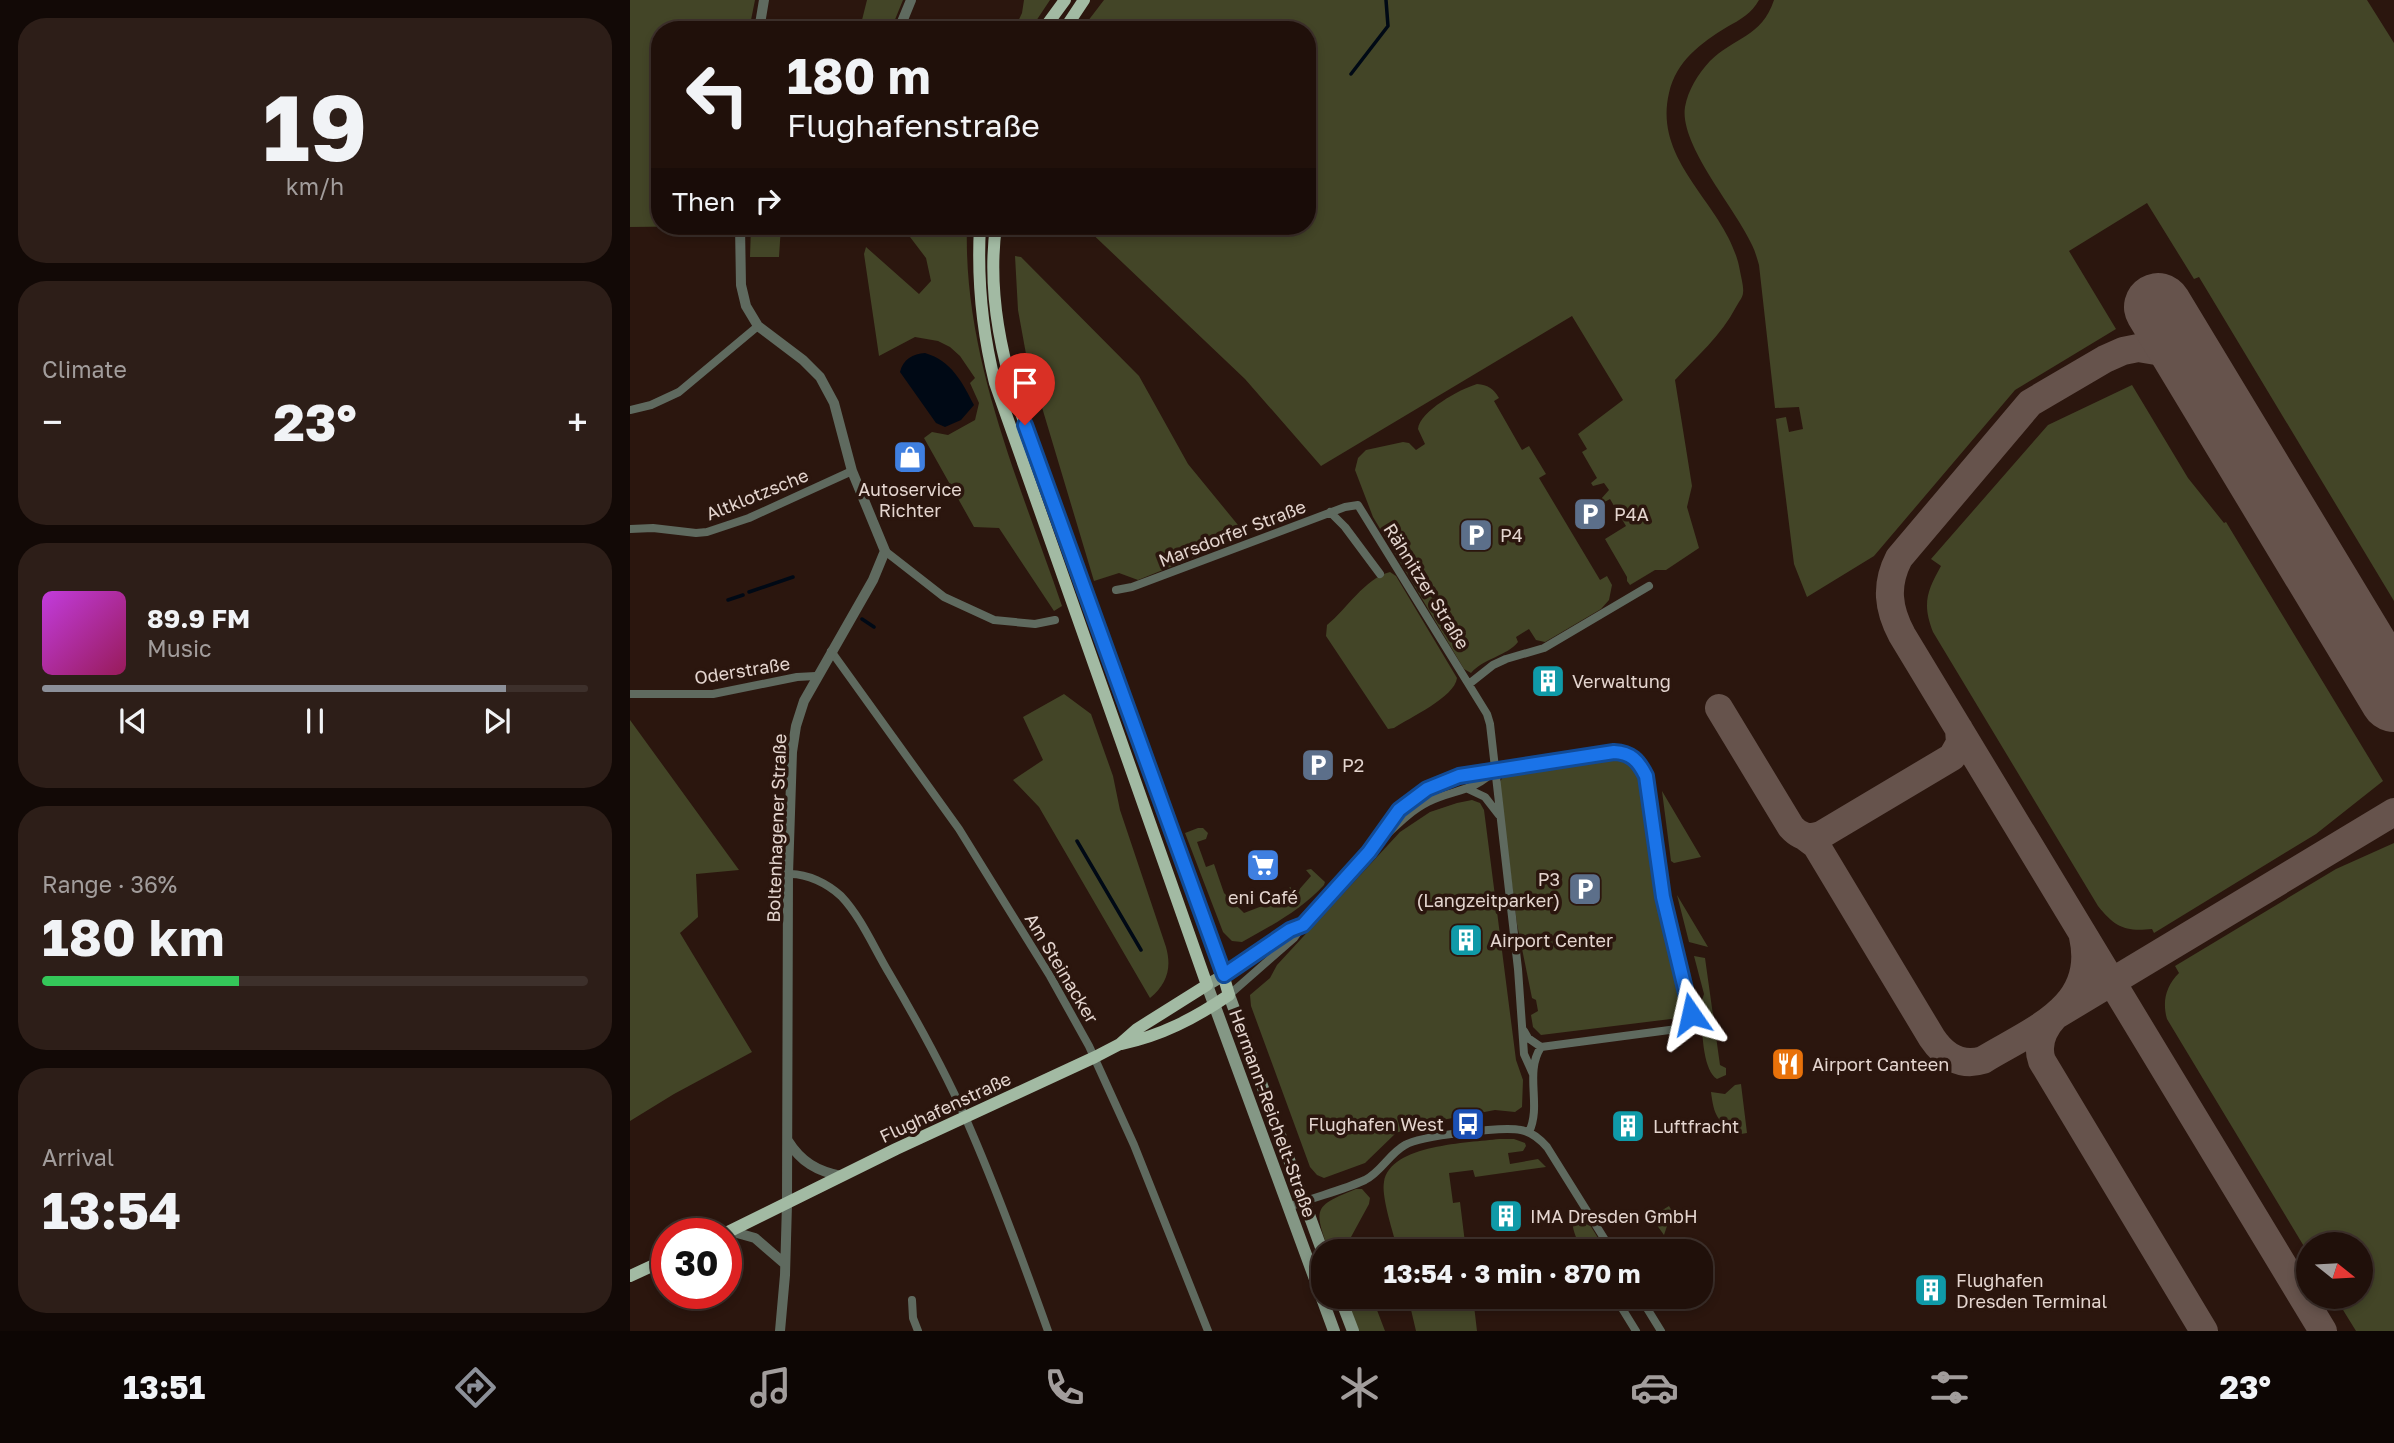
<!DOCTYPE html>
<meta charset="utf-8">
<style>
body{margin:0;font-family:"Golos Text",sans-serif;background:#2d1e18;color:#f1f3f6;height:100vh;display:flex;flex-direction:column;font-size:26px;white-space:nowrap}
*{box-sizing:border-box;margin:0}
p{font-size:23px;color:#a29d9c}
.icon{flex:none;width:38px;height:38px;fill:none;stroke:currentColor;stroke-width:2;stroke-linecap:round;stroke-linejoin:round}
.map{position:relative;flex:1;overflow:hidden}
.panel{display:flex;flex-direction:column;gap:18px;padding:18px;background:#120906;width:630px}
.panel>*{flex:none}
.hud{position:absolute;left:21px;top:21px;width:665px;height:214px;border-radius:28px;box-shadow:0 4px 10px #0003,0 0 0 2px #3d302b;background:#20100a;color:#f1f3f6;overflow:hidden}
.needle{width:46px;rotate:108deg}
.buttons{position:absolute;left:1666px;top:1232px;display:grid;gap:14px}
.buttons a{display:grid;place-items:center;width:77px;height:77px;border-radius:50%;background:#20100a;box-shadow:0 4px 10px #0003,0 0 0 2px #3d302b;font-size:35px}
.speed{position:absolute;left:21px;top:1218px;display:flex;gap:14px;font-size:35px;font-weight:700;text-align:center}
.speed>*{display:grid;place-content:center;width:91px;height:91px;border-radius:50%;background:#20100a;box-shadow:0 4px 10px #0003,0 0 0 2px #3d302b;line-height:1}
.speed .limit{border:10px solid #d22;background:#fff;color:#111}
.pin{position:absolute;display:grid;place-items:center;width:60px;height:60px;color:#fff;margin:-72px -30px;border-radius:50% 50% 50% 0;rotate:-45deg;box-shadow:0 0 7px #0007}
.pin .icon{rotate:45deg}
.me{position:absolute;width:77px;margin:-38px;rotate:349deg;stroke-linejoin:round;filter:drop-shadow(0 0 5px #0008)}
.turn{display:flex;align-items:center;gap:24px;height:147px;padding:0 21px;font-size:32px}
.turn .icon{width:91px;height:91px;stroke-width:2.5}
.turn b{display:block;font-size:49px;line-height:60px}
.then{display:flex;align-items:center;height:66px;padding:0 21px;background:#0003;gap:14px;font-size:26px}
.big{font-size:52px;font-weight:700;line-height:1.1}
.panel .card{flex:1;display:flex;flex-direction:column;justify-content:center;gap:10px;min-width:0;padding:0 24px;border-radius:28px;background:#2d1e18}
.panel .dial{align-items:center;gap:0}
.dial b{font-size:91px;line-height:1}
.song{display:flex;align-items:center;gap:21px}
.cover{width:84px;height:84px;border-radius:10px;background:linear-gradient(135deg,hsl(290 70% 55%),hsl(330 70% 35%))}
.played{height:7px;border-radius:4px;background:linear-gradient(90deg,#8c9099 85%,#3d302b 85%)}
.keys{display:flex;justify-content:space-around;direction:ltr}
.heat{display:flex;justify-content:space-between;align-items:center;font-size:38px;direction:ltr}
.charge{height:10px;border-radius:5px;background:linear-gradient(90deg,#34c759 36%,#3d302b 0)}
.trip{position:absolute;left:681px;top:1239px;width:402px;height:70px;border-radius:28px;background:#20100a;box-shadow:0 4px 10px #0003,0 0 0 2px #3d302b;font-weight:700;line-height:70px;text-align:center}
.tab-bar{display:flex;height:112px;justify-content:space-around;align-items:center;background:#0d0604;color:#a29d9c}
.tab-bar .icon{width:49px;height:49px}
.tab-bar .current{color:#8c9099}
.tab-bar b{font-size:32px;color:#f1f3f6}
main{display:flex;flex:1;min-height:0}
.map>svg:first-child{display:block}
.green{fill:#434527}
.water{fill:#000915}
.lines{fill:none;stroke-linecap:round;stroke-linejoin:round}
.stream{stroke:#000915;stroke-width:3.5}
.taxiway{stroke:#66534c;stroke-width:28}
.runway{stroke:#66534c;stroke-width:68}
.minor{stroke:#5f6a5f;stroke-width:8}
.tertiary{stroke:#5f6a5f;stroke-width:10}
.secondary{stroke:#849785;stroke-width:12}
.primary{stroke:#a2baa3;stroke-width:12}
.route-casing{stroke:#114b97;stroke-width:18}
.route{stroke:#1a73e8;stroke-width:12}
.labels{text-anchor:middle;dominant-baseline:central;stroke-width:7;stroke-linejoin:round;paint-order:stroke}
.poi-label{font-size:18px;fill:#e4d5cf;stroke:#2b160e;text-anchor:start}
.street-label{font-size:18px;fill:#e4d5cf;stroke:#2b160e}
</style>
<main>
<section class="panel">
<div class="card dial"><b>19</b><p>km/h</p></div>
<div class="card"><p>Climate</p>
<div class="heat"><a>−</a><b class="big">23°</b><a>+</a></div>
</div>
<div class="card">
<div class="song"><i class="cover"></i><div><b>89.9 FM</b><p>Music</p></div></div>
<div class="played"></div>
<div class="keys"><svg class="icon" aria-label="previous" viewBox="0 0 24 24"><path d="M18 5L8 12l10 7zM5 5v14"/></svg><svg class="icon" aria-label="pause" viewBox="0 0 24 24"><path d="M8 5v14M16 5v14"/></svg><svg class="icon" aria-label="next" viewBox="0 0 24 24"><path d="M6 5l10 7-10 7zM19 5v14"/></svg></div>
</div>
<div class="card"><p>Range · 36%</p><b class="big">180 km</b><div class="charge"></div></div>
<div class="card"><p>Arrival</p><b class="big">13:54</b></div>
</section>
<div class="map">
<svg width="1764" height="1331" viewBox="0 0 1764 1331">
<rect width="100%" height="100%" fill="#2b160e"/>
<path class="green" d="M 0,0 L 125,0 L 119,30 L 30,30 L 30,226 L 88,226 L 0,227 Z
M 237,0 L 273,0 L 264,22 L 264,30 L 196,30 L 197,21 L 230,28 Z
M 394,0 L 420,0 L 400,30 L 384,30 L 392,13 Z
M 474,0 L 1129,0 C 1122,13 1110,20 1097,27 C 1071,43 1046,61 1039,93 C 1022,165 1099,206 1110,271 C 1111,277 1114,287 1113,293 C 1113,297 1108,303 1106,307 C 1091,336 1067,356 1045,380 L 1062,486 L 1057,507 L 1069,548 L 1036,570 L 1025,570 L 1000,585 L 997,581 L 997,577 L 975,539 L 996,526 L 980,499 L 973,503 L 971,499 L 979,490 L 974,483 L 963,486 L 961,483 L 967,478 L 952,452 L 957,449 L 948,434 L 993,400 L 942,316 L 691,466 L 615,379 L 454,226 L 677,226 L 677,30 L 451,30 Z
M 1144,0 L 1737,0 L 1764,43 L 1764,601 L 1569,277 L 1564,279 L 1517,203 L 1439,251 L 1486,329 L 1385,390 L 1244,556 L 1177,597 L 1164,564 L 1146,419 L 1156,417 L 1159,432 L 1173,429 L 1169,407 L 1145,408 L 1129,265 C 1127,258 1125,251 1122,245 C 1106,209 1049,145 1055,107 C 1058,90 1068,74 1080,61 C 1103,38 1132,37 1144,0 Z
M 121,226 L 151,226 L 149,257 L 120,257 Z
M 284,226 L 337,226 C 333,358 390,483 432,606 L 424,611 L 369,528 L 344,527 L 294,438 L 302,432 L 318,435 L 345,420 L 349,403 L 340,383 L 345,378 L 330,356 L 320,347 L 308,341 L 285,337 L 249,356 L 234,254 L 236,247 L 289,294 L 301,281 L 296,258 L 277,233 Z
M 385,256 L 391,257 L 509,376 L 558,464 L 617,536 L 508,580 L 489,573 L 464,581 L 396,354 L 388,310 Z
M 847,384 C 858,385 863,388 869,398 L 864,401 L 892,450 L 899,446 L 916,474 L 909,478 L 970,580 L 977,576 L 982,585 L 979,600 L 971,609 L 915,642 L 906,640 L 899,629 L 886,637 L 888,642 C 877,656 854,658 841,673 L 834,669 L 743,517 L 725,470 L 728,458 L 736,450 L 773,442 L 779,443 L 786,450 L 795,444 L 788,429 C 790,411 830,389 847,384 Z
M 1502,385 L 1558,478 L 1594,523 L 1596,522 L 1753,781 L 1686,834 L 1524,933 L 1522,929 C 1495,932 1485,927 1468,906 L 1303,632 C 1292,604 1297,591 1311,566 L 1301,559 L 1418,425 Z
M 760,572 L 766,576 L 827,678 C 825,697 779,718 764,728 L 758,729 L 696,636 L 697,625 C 717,609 734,579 760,572 Z
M 434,694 L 461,714 L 483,776 L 490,810 L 536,947 C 542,968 537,984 520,998 L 409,807 L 383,780 L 413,760 L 393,717 Z
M 0,720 L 109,870 L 66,874 L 68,917 L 50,933 L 122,1052 L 44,1094 L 0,1121 Z
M 986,760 L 1000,764 L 1010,776 L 1025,892 L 1049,980 L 1054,1005 L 1053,1014 L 1049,1018 L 911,1035 L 903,1027 L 901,1015 L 908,1011 L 906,1000 L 902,998 L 887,924 L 869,783 L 873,777 Z
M 1032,791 L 1071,857 L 1044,863 L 1041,861 Z
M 842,800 L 850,803 L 854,810 L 886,1060 L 893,1080 L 892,1107 L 885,1112 L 865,1110 L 791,1124 L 766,1133 L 735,1163 L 694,1178 L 687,1175 L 680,1167 L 621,1006 L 620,995 L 640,978 L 647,965 L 770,832 L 800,812 L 827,803 Z
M 568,828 L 573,828 L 578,833 L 576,839 L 567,842 L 576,867 L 584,864 L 594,893 L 614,913 L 648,900 L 660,887 L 667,892 L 681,876 L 676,870 L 681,869 L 695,882 L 694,885 C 671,910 641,926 612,942 L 602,941 L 593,932 L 555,833 Z
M 1764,843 L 1764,1331 L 1726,1331 L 1705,1297 L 1731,1297 L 1731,1244 L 1678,1244 L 1678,1253 L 1537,1019 C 1532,1001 1536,986 1549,973 L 1545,966 L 1706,869 Z
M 1047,895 L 1078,947 L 1059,942 Z
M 1064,956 L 1075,958 L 1090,1065 L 1096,1068 L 1096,1075 L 1087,1079 C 1071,1069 1072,1022 1071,1004 L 1074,994 Z
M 1111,1084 L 1117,1133 L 1105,1135 C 1087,1119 1084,1116 1081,1092 L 1095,1094 L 1105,1085 Z
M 869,1139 L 884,1139 L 895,1143 L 896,1146 L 893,1151 L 878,1153 L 880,1164 L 908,1159 L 916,1167 L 845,1177 L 843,1170 L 819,1173 L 823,1203 L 830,1202 L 836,1251 L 768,1251 C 764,1235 751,1197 754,1182 C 760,1144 839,1143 869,1139 Z
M 726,1189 L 732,1189 L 740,1198 L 739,1204 L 721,1237 L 726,1251 L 699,1251 C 683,1208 684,1206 726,1189 Z
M 1039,1206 L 1042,1211 L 1034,1235 L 1021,1217 Z
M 945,1210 L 952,1212 L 968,1238 L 949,1243 C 944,1235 939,1218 945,1210 Z
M 715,1297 L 742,1297 L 755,1331 L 728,1331 Z
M 778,1297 L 843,1297 L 847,1331 L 786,1331 Z"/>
<path class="water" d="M 295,353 C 322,361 332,382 344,405 L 331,420 L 315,427 L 306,423 L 270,372 C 273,359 283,354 295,353 Z"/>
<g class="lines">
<path class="stream" d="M 721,74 L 758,26 L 756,0
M 119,592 L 163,577
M 98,600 L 113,595
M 232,619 L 244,627
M 447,841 L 511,950"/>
<path class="taxiway" d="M 1579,391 L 1561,368 L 1538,353 L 1508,348 L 1493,351 L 1475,359 L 1400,403 L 1269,558 C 1255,585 1258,609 1272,635 L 1693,1331
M 1089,708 L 1161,827 C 1170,837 1180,839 1191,835 L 1322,757 L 1330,743 L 1329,729
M 1174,836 L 1186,845 L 1302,1038 C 1314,1056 1331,1067 1353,1060 C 1402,1030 1469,1007 1453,937
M 1574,1331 L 1412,1061 C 1406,1044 1413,1029 1425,1016 L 1764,812"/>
<path class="runway" d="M 1528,307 L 1764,698"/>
<path class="minor" d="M 0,410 L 21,405 L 49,392 L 128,326
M 700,512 L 715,527 L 750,574
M 0,529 L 23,528 L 66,533 L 77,532 L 119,518 L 222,471
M 255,551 L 314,597 L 364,620 L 405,624 L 425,620
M 486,590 L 502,587 L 715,507 L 728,505 L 857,714 L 860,724 L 888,969 L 894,1054 L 903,1074
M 201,651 L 329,829 L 420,976 L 459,1046 L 504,1145 L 578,1331
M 839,684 L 863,665 L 876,659 L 914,648 L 1019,586
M 0,694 L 83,694 L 167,677 L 186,676
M 838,789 L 855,797 L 869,815
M 751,840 C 766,826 780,811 798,802 C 824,789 843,793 866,769
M 739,852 L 769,810 L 797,789 L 812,781 L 866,769 L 984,752 C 1001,753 1008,760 1016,776 L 1033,897 L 1061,1014 L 1047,1029 L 911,1047 L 898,1038 L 894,1031
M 158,874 C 177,873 198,884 211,896 C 231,917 244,948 259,973 C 289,1024 319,1078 342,1133 C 370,1198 394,1264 418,1331
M 594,975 L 660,930 L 673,925
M 599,995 L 664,938 L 673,925 L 742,849
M 899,1132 C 912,1105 894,1073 911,1047
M 659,1207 C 683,1197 711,1191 735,1180 C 751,1172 759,1154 775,1145 C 790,1136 873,1126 891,1130 C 902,1132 910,1139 917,1147 L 982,1251
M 985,1297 L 1006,1331
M 1010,1297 L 1031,1331
M 282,1300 L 283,1318 L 288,1331"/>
<path class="tertiary" d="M 129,30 L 134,0
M 275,30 L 272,22 L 281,0
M 110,226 L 111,285 L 116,306 L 128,326 L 173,360 L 190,377 L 204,403 L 222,471 L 255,551 L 243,580 L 174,701 L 166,726 L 162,752 L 158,874 L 157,1204 L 155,1275 L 150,1331
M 158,1141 C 171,1162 187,1171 211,1176
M 100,1231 L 125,1238 L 155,1264"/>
<path class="secondary" d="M 594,975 L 577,985 L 704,1331
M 599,995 L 693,1253
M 710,1297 L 723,1331"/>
<path class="primary" d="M 413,30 L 435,0
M 434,30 L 454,0
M 366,226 C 358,285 368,343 386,399 L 542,834 L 585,947 L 599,995 C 565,1018 531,1036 491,1044
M 94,1234 L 266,1149 L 465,1057 L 490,1044 L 507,1029 L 577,985 L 365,383 C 352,331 347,280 350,226
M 0,1276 L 37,1259"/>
</g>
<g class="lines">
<g class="route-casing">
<path id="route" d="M 395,425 L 594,975 L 660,930 L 673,925 L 739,852 L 769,810 L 797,789 L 829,776 L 984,752 C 1001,753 1008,760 1016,776 L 1033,897 L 1061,1014"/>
</g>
<use href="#route" class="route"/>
</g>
<defs>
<g id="shop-square" transform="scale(1.75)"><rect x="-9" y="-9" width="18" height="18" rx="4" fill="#3f7fe0" stroke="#2b160e"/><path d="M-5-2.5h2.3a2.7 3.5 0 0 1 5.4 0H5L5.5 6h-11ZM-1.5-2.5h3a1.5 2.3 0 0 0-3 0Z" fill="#fff"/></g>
<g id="parking-square" transform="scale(1.75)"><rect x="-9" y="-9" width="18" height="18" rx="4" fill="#5c6f8a" stroke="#2b160e"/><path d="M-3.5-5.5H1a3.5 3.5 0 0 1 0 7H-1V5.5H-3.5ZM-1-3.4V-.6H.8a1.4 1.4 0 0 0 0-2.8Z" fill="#fff"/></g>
<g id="building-square" transform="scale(1.75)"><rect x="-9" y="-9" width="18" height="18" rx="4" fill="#0f9aa8" stroke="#2b160e"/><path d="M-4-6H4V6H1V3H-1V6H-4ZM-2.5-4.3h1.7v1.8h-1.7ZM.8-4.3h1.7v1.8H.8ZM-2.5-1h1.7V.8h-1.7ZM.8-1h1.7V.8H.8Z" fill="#fff"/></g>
<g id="supermarket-square" transform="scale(1.75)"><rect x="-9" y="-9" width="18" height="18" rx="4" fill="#3f7fe0" stroke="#2b160e"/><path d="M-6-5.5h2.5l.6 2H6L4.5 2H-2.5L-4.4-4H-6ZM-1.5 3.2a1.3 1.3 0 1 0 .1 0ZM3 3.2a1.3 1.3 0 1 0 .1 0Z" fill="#fff"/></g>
<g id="restaurant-square" transform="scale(1.75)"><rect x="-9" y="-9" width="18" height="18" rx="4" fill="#e8710a" stroke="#2b160e"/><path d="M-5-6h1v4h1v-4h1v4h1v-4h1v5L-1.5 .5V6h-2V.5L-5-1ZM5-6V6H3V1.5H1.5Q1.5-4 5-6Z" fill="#fff"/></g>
<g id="bus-square" transform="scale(1.75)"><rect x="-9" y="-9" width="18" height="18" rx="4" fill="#1a4fb4" stroke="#2b160e"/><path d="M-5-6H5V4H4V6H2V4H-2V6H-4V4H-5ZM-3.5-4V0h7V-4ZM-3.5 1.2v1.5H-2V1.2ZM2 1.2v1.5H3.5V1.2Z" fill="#fff"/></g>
</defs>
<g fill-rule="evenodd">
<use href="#shop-square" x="280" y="457"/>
<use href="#parking-square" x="960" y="514"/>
<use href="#parking-square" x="846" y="535"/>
<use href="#building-square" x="918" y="681"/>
<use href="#parking-square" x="688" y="765"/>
<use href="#supermarket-square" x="633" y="865"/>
<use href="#parking-square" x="955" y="889"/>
<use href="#building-square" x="836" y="940"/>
<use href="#restaurant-square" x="1158" y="1064"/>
<use href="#bus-square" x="838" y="1124"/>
<use href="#building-square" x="998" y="1126"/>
<use href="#building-square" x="876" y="1216"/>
<use href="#building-square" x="1301" y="1290"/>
</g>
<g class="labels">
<g class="poi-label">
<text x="280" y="489" text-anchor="middle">Autoservice<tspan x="280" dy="21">Richter</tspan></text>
<text x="984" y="514">P4A</text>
<text x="870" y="535">P4</text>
<text x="942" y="681">Verwaltung</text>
<text x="712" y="765">P2</text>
<text x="930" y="879" text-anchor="end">P3<tspan x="930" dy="21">(Langzeitparker)</tspan></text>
<text x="633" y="897" text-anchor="middle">eni Café</text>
<text x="860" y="940">Airport Center</text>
<text x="1182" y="1064">Airport Canteen</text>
<text x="814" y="1124" text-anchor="end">Flughafen West</text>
<text x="1023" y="1126">Luftfracht</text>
<text x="900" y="1216">IMA Dresden GmbH</text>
<text x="1326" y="1280">Flughafen<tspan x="1326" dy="21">Dresden Terminal</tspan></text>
</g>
<g class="street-label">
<text transform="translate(127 494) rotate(-22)">Altklotzsche</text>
<text transform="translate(602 533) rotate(-21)">Marsdorfer Straße</text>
<text transform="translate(797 586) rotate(58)">Rähnitzer Straße</text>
<text transform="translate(112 670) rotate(-9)">Oderstraße</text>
<text transform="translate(146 828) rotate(-88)">Boltenhagener Straße</text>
<text transform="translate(432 968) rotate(59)">Am Steinacker</text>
<text transform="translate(315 1107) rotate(-25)">Flughafenstraße</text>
<text transform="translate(643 1113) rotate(70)">Hermann-Reichelt-Straße</text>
</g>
</g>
</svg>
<div class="buttons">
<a><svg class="needle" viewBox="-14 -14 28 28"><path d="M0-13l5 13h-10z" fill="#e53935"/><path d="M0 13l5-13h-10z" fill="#a29d9c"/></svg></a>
</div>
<div class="speed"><div class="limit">30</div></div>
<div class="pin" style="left:395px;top:425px;background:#d93025"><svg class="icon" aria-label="arrive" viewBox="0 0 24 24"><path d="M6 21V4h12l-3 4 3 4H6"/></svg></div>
<svg class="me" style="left:1061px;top:1014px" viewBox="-20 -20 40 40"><path d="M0-17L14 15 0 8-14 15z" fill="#1a73e8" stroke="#fff" stroke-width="4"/></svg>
<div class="trip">13:54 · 3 min · 870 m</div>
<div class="hud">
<div class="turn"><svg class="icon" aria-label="left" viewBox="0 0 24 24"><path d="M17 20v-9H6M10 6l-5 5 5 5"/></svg><div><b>180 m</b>Flughafenstraße</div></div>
<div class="then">Then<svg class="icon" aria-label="right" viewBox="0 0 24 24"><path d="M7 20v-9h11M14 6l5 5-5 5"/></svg></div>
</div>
</div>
</main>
<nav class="tab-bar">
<b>13:51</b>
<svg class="icon current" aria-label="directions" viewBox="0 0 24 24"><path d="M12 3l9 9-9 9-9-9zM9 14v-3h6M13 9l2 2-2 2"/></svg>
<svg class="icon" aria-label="music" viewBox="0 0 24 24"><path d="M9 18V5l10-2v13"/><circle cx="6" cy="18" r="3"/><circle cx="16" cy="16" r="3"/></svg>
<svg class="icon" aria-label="phone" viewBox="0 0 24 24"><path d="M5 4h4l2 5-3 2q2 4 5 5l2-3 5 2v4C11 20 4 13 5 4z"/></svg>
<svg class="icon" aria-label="climate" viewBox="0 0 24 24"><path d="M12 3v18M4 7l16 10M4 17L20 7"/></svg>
<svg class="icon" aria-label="car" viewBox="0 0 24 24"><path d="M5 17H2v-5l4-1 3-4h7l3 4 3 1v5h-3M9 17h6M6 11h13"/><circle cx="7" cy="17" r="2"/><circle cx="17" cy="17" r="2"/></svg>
<svg class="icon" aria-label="filters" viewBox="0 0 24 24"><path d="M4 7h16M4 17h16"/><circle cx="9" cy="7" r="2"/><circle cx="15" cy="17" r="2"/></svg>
<b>23°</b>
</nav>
